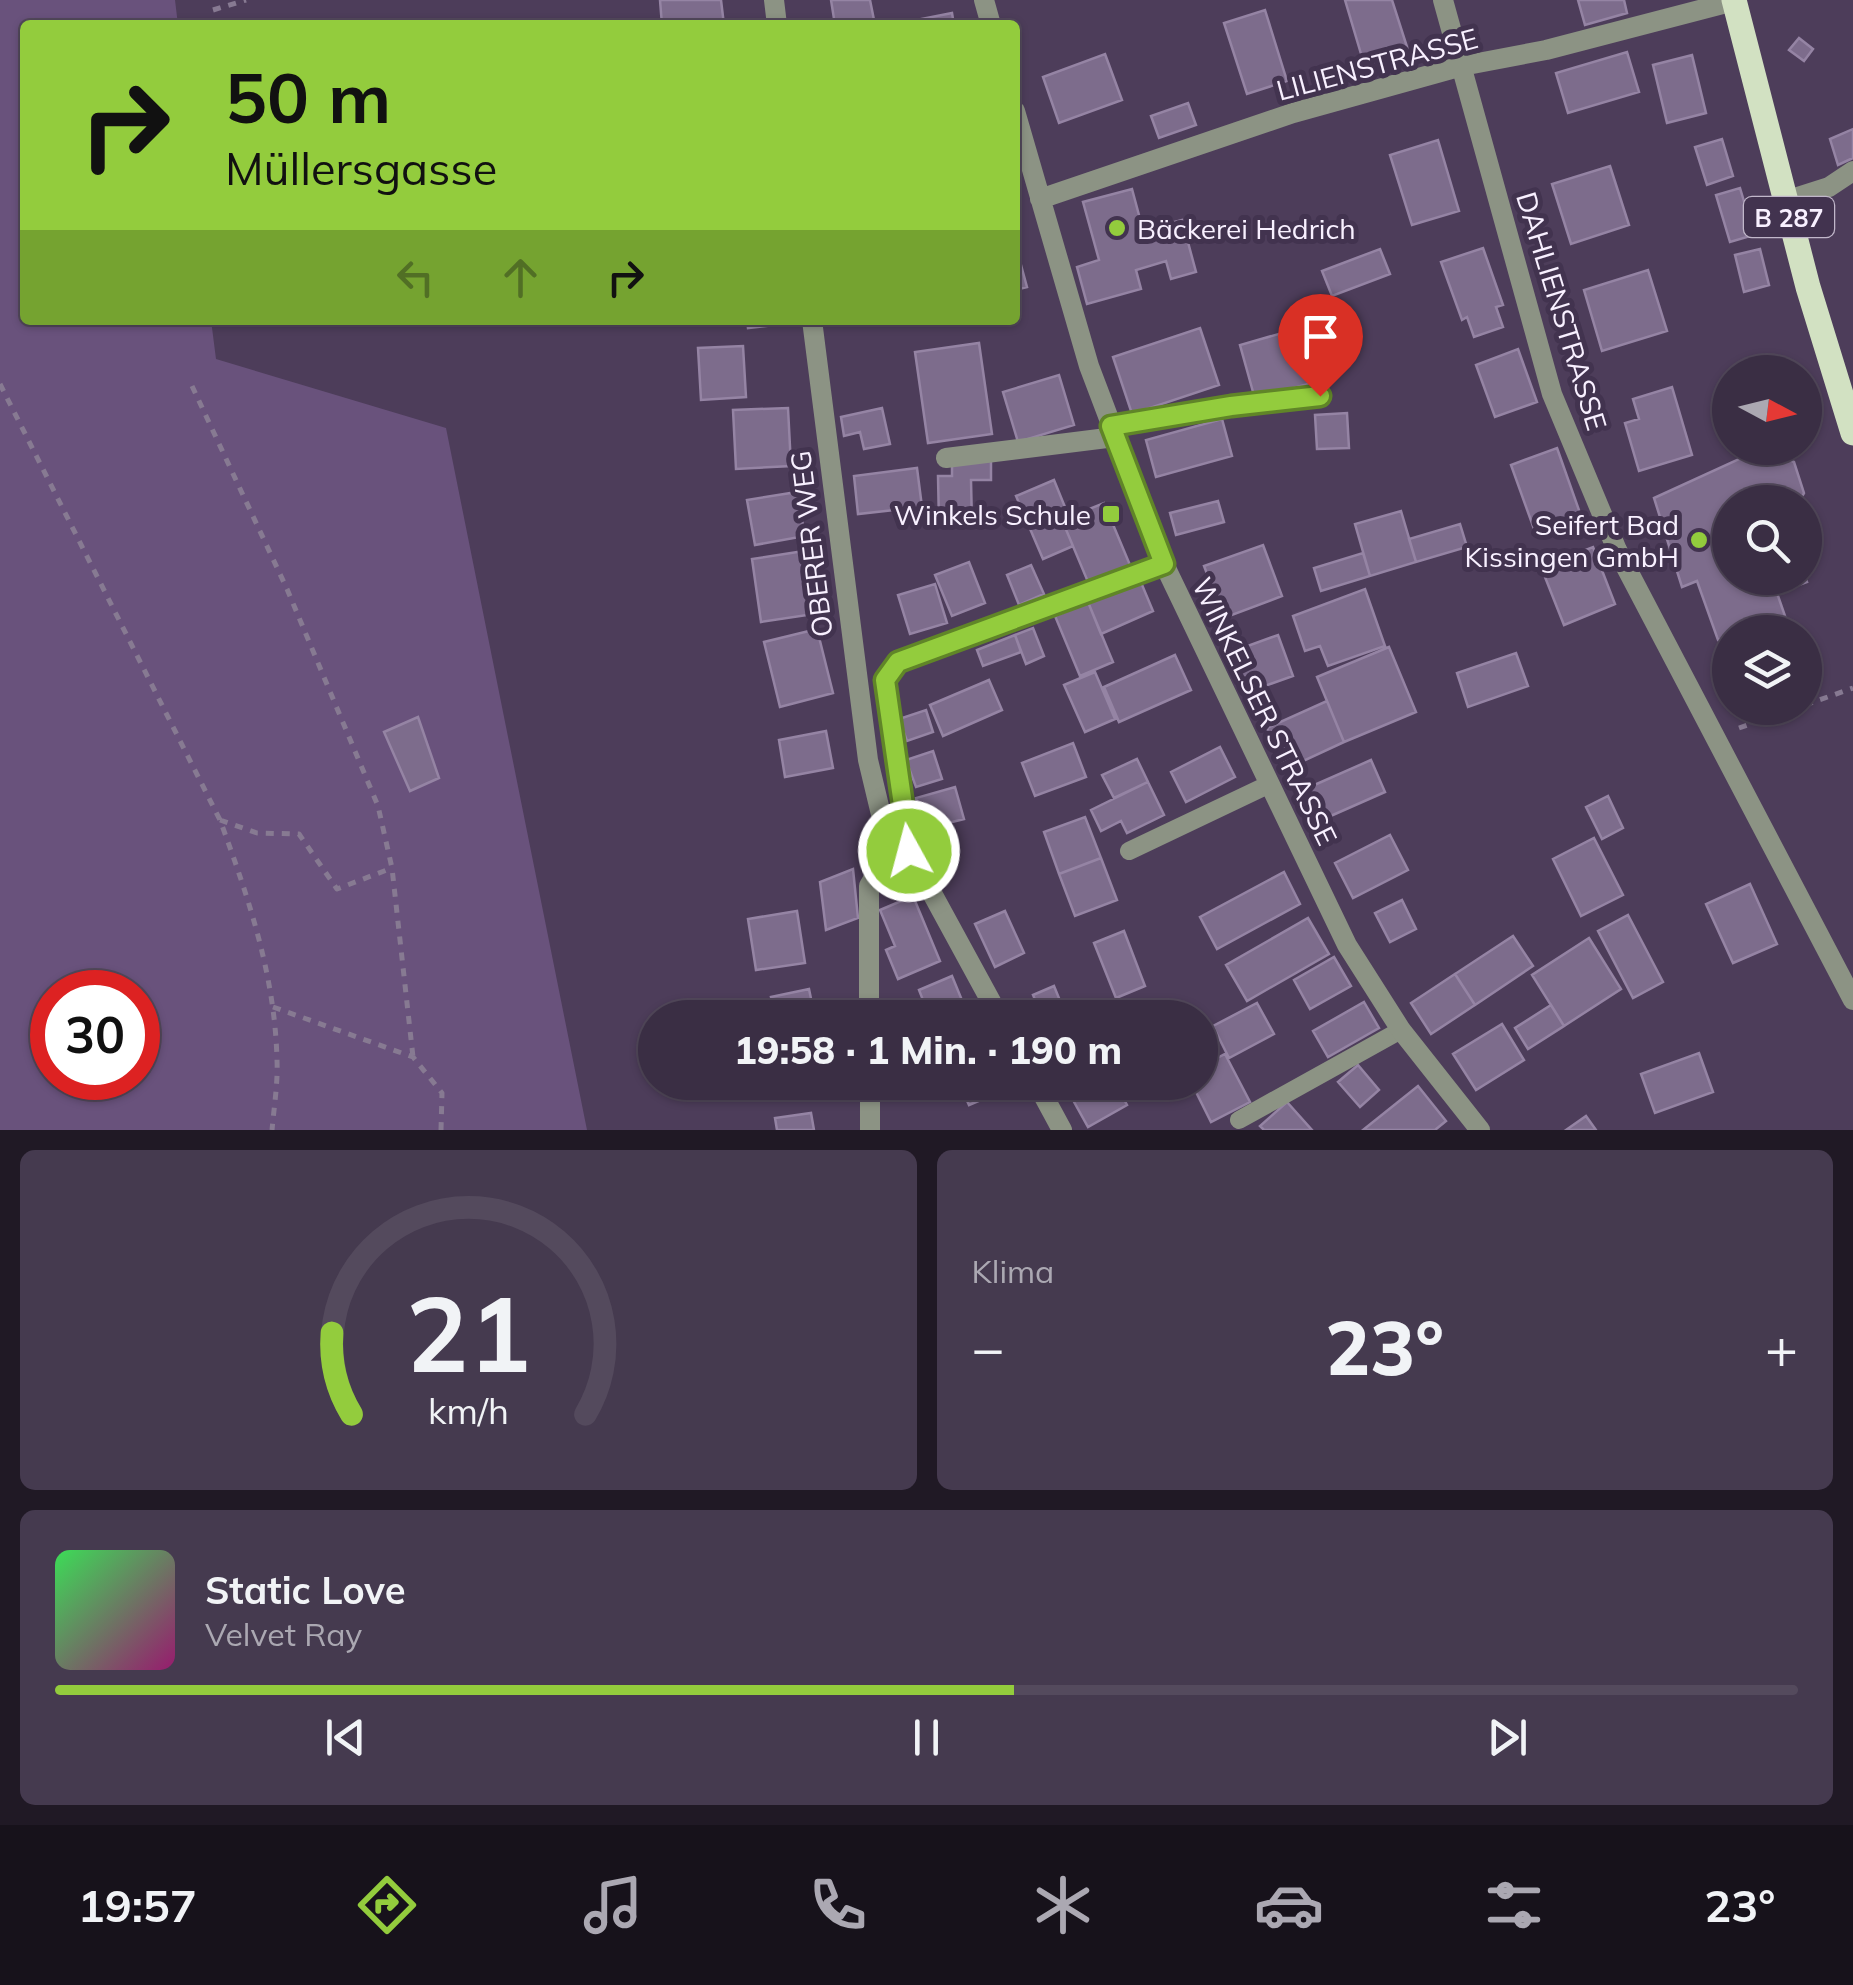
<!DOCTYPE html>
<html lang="de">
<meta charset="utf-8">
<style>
body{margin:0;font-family:Mulish,sans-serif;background:#453a4f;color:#f1f3f6;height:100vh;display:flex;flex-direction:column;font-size:38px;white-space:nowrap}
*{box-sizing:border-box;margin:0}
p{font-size:32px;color:#aba8b2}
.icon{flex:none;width:55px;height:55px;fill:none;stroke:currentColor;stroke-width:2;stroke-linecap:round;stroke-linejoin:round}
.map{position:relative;height:1130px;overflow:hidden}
.drawer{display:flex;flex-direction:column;gap:20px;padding:20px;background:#201925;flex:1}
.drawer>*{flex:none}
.guide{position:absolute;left:20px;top:20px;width:1000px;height:305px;border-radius:10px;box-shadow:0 2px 8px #0004,0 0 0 2px #544a5d;background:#93cc3d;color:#111;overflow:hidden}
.needle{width:65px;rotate:97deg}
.buttons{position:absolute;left:1712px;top:355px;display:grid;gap:20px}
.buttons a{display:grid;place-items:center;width:110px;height:110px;border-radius:50%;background:#3a2e44;box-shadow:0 2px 8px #0004,0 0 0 2px #544a5d;font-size:50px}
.speed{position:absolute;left:30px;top:970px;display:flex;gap:20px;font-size:50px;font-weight:700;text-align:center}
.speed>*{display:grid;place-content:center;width:130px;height:130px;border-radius:50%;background:#3a2e44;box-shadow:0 2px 8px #0004,0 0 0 2px #544a5d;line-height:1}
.speed .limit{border:15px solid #d22;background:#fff;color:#111}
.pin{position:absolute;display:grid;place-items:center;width:85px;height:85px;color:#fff;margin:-102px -42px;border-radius:50% 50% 50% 0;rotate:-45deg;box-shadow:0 0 10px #0007}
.pin .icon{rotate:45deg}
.me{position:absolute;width:110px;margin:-55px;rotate:353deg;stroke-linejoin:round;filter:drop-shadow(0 0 8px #0008)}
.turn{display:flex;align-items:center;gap:35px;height:210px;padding:0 40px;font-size:45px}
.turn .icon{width:130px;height:130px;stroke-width:2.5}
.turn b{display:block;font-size:70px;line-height:85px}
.lanes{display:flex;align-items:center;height:95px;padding:0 40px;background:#0003;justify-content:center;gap:50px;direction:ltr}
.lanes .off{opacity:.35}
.big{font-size:75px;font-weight:800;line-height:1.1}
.drawer .widget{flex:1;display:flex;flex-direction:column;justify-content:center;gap:15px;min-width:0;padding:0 35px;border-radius:15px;background:#453a4f}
.drawer .dial{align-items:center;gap:0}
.dial svg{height:260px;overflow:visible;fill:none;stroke:#544a5d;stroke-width:7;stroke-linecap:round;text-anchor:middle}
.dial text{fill:#f1f3f6;stroke:none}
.song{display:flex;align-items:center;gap:30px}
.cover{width:120px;height:120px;border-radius:15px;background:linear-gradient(135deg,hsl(130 70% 55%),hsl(320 70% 35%))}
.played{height:10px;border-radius:5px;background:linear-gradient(90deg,#93cc3d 55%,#544a5d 55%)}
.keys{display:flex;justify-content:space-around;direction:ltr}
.heat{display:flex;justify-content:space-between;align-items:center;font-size:55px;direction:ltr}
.drawer .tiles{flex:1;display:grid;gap:20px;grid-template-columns:1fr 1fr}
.widget:last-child{grid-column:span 2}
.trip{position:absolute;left:638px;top:1000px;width:580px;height:100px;border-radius:50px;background:#3a2e44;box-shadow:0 2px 8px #0004,0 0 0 2px #544a5d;font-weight:800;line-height:100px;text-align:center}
.dock{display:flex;height:160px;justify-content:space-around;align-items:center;background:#17121b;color:#aba8b2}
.dock .icon{width:70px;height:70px}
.dock .active{color:#93cc3d}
.dock b{font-size:45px;color:#f1f3f6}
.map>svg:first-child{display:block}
.green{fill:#69527c;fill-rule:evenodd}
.building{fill:#7d6c8c;stroke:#9584a4;stroke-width:2.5}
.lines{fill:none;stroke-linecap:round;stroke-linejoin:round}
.path{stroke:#877a92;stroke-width:5;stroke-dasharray:8 8;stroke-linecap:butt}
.service{stroke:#8c9384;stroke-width:18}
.minor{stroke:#8c9384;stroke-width:20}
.primary{stroke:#d2e1c2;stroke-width:25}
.route-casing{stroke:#608528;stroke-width:25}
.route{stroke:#93cc3d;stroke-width:18}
.poi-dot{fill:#93cc3d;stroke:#42334f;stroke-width:4}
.labels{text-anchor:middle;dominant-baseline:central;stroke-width:10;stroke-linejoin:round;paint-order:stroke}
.shield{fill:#42334f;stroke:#c1b7ca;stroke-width:2.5}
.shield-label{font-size:25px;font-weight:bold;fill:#f8f0ff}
.street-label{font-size:28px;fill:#f8f0ff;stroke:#42334f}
.poi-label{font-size:28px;fill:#f8f0ff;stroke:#42334f;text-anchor:end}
</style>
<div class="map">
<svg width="1853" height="1130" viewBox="0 0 1853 1130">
<rect width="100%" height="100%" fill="#4d3d5a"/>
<path class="green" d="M 0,0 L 175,0 L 178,25 L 25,25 L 25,320 L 211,320 L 216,359 L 446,428 L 587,1130 L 0,1130 ZM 52,992 L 138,992 L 138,1078 L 52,1078 Z"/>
<path class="building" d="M 660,0 L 721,0 L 724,25 L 662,25 Z
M 831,0 L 870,0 L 875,25 L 835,25 Z
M 1345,0 L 1392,0 L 1408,50 L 1364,64 Z
M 1578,0 L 1624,0 L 1627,13 L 1585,25 Z
M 1265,10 L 1287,81 L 1247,94 L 1224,23 Z
M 952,13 L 954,25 L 901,25 L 901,23 Z
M 1799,38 L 1813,49 L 1804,61 L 1789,50 Z
M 1627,52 L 1639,92 L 1568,113 L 1556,73 Z
M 1105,54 L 1122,100 L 1059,123 L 1043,77 Z
M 1692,55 L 1706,113 L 1667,123 L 1653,65 Z
M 1188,103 L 1196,125 L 1159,138 L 1151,116 Z
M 1853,129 L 1853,158 L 1838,165 L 1830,139 Z
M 1722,139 L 1733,176 L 1707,185 L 1695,147 Z
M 1438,140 L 1459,211 L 1412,225 L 1390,155 Z
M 1610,166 L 1629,225 L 1571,244 L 1552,184 Z
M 1740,188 L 1754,235 L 1730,242 L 1716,195 Z
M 1132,189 L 1143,230 L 1182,220 L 1196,272 L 1171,279 L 1166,261 L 1136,270 L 1141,289 L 1087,304 L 1077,267 L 1099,260 L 1083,202 Z
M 1015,243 L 1027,287 L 1015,290 Z
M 1483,248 L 1503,305 L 1496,307 L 1503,327 L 1474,337 L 1467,317 L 1462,320 L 1441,262 Z
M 1380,249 L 1390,274 L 1332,296 L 1322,271 Z
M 1760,249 L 1769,285 L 1744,292 L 1735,255 Z
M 1648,270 L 1667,331 L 1602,351 L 1584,290 Z
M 747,320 L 791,320 L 791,323 L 748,328 Z
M 1314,324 L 1329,378 L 1255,399 L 1240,345 Z
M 1200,328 L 1219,385 L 1132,414 L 1113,357 Z
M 979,343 L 992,434 L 928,443 L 915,352 Z
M 743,346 L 746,397 L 701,400 L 698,348 Z
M 1518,349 L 1537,402 L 1495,417 L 1476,365 Z
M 1059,375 L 1074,425 L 1018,442 L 1003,392 Z
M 1672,387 L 1692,455 L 1639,471 L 1625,423 L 1639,419 L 1633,399 Z
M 788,408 L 791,466 L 736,469 L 733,410 Z
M 882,408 L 890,444 L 864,449 L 860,432 L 844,436 L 841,417 Z
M 1347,413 L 1349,448 L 1317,449 L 1315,415 Z
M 1222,419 L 1232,456 L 1156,477 L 1146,440 Z
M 1557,448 L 1580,513 L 1534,529 L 1511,465 Z
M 1763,448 L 1794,462 L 1804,493 L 1799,502 L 1730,502 L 1730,578 L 1805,577 L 1807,582 L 1777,593 L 1785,616 L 1730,632 L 1730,636 L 1718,640 L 1697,581 L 1682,587 L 1654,498 Z
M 991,460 L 991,480 L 971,480 L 972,523 L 939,524 L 938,476 L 952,476 L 952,461 Z
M 917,468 L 922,507 L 858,514 L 854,476 Z
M 1054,480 L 1069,517 L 1062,520 L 1073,546 L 1043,559 L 1016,496 Z
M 797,492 L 805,536 L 755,545 L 747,500 Z
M 1218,501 L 1224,522 L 1176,535 L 1170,513 Z
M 1104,503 L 1130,565 L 1088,582 L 1062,520 Z
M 1401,511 L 1416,562 L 1370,576 L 1355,524 Z
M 1460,524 L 1467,547 L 1416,562 L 1409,539 Z
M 1263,545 L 1282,596 L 1224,618 L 1204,566 Z
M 1593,547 L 1615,604 L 1564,625 L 1541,567 Z
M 804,551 L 814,614 L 761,622 L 752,559 Z
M 1363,553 L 1370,576 L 1321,591 L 1314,568 Z
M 969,562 L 985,603 L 952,616 L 935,575 Z
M 1031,565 L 1044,594 L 1019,605 L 1007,575 Z
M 1140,580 L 1153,611 L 1101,634 L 1088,602 Z
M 935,584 L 947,623 L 910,634 L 898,595 Z
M 1365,589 L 1385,646 L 1328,666 L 1320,646 L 1305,651 L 1293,616 Z
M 1088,602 L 1113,662 L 1080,676 L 1055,616 Z
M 1033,628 L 1044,656 L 1026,664 L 1015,635 Z
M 817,629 L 833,693 L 780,707 L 764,642 Z
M 1015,635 L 1021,652 L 983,666 L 977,650 Z
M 1278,635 L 1293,676 L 1245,693 L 1231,652 Z
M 1389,647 L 1416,712 L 1344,742 L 1317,677 Z
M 1516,653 L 1528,686 L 1468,707 L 1457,673 Z
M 1175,655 L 1191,690 L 1119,722 L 1104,687 Z
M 1095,672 L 1115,719 L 1085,732 L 1064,685 Z
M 989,680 L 1002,710 L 943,736 L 930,705 Z
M 1327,701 L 1344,742 L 1286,769 L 1267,728 Z
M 926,710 L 933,732 L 907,741 L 899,719 Z
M 418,717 L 439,778 L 410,791 L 384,732 Z
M 826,731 L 833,768 L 785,777 L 779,740 Z
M 1073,743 L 1086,777 L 1035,796 L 1022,763 Z
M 1220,747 L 1235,777 L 1186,802 L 1171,772 Z
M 933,751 L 942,779 L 916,787 L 906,760 Z
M 1137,759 L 1148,782 L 1114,798 L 1102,775 Z
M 1371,760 L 1385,792 L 1317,822 L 1303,790 Z
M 1148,782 L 1164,815 L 1127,833 L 1121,821 L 1101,831 L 1091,810 Z
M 955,787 L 964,819 L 924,829 L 916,798 Z
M 1608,796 L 1623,828 L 1602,839 L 1586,807 Z
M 1085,817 L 1101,858 L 1059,874 L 1044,832 Z
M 1390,835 L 1408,870 L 1353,898 L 1335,863 Z
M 1594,838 L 1623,895 L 1581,916 L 1553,859 Z
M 1101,858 L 1117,900 L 1075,916 L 1059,874 Z
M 853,869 L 858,918 L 826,930 L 820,882 Z
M 1284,872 L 1300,904 L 1217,949 L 1200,917 Z
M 1750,884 L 1777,944 L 1733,963 L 1706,904 Z
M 913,896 L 940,961 L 898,979 L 886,950 L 895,946 L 880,910 Z
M 1402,900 L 1416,929 L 1390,942 L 1375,913 Z
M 797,911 L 805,963 L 756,970 L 748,919 Z
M 1005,911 L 1024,953 L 995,967 L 975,924 Z
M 1628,915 L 1663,982 L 1633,998 L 1598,931 Z
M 1308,918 L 1329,954 L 1247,1001 L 1226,965 Z
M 1124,931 L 1145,986 L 1116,998 L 1094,943 Z
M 1513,936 L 1533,966 L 1475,1005 L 1455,974 Z
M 1589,938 L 1621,989 L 1564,1026 L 1532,975 Z
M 1334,957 L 1351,986 L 1310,1009 L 1294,980 Z
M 1455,974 L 1475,1005 L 1431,1034 L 1411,1003 Z
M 952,976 L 966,1010 L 947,1018 L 930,1018 L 919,990 Z
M 1054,986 L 1063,1008 L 1042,1016 L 1033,995 Z
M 809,989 L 815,1018 L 776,1018 L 771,997 Z
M 1364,1002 L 1379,1028 L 1328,1057 L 1313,1031 Z
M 1257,1003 L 1274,1034 L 1229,1058 L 1213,1026 Z
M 1551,1005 L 1564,1026 L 1528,1049 L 1515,1028 Z
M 1502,1024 L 1524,1060 L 1476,1090 L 1453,1054 Z
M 1699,1053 L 1713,1092 L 1655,1113 L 1641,1074 Z
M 1225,1054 L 1250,1102 L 1211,1122 L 1191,1082 L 1200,1082 L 1200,1067 Z
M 1358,1065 L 1379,1090 L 1360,1107 L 1338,1082 Z
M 965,1082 L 990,1082 L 995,1094 L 969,1105 L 960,1085 Z
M 1063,1082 L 1115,1082 L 1127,1105 L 1088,1127 Z
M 1418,1086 L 1446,1121 L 1435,1130 L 1363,1130 Z
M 1287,1102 L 1312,1130 L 1264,1130 L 1260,1126 Z
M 811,1113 L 814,1130 L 777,1130 L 775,1118 Z
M 1586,1116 L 1596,1130 L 1566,1130 Z"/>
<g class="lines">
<path class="path" d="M 213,10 L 246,0
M 0,384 L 220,820 C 249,899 275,976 277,1060 C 278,1083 274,1107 272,1130
M 192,386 L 287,589 L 378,806 L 392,868 L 413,1057
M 1805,705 L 1853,688
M 1739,728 L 1797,708
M 220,820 L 257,833 L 299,834 L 337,889 L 392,868
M 273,1007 L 413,1057 L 442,1093 L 441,1130"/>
<path class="service" d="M 1111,426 L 1231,407 L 1321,397
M 1129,851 L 1270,784
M 1239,1120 L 1401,1030"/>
<path class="minor" d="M 774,0 L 777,25
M 984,0 L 991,25
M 1443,0 L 1552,394 L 1617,550 L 1853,1000
M 1015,111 L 1089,366 L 1164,564 L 1347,945 L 1401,1030 L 1480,1130
M 1040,199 L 1293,113 L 1462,66 L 1546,50 L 1734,1
M 1785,201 L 1829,187 L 1853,171
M 812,320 L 868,760 L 889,848 L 909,851 L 1000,1018
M 946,458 L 1115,437
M 869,1018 L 869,886 L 905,826 L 885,679 L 898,661 L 1164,564
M 870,1082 L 870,1130
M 1036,1082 L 1062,1130"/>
<path class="primary" d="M 1734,0 L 1808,287 L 1853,433"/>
</g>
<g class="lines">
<g class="route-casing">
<path id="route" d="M 909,851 L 889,848 L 906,826 L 885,680 L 898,662 L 1164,564 L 1111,426 L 1231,406 L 1320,396"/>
</g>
<use href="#route" class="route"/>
</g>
<g class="poi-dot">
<circle cx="1117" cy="228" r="10"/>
<rect x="1101" y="504" width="20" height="20" rx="5"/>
<circle cx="1699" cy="540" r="10"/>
</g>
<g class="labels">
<rect class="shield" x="1744" y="197" width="90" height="40" rx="8"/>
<g class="shield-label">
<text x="1789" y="217">B 287</text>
</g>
<g class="street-label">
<text transform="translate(1377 64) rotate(-15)">LILIENSTRASSE</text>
<text transform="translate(1562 311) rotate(73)">DAHLIENSTRASSE</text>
<text transform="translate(811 544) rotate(-97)">OBERER WEG</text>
<text transform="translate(1265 711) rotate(64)">WINKELSER STRASSE</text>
</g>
<g class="poi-label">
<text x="1137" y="228" text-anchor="start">Bäckerei Hedrich</text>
<text x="1091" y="514">Winkels Schule</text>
<text x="1679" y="524">Seifert Bad<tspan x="1679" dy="32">Kissingen GmbH</tspan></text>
</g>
</g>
</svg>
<div class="buttons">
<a><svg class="needle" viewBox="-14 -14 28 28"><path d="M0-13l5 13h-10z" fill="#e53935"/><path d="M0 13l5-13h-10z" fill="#aba8b2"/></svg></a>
<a><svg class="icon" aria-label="search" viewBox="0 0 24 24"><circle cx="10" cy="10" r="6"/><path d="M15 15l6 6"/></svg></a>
<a><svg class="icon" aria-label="layers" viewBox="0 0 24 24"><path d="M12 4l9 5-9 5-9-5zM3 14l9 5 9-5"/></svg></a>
</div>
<div class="speed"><div class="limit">30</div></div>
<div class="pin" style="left:1320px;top:396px;background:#d93025"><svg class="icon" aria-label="arrive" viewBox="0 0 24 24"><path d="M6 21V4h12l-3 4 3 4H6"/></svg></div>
<svg class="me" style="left:909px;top:851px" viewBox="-20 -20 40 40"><circle r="17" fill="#93cc3d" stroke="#fff" stroke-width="3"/><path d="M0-11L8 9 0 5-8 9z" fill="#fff"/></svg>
<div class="trip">19:58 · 1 Min. · 190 m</div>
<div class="guide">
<div class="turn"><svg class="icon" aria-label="right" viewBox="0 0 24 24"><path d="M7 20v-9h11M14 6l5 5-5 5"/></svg><div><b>50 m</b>Müllersgasse</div></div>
<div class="lanes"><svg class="icon off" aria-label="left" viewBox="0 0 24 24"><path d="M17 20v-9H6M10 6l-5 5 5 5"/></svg><svg class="icon off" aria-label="ahead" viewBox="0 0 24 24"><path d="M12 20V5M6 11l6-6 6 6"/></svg><svg class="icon" aria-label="right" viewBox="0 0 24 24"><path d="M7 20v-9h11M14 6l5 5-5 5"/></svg></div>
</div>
</div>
<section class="drawer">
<div class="tiles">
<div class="widget dial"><svg viewBox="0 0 100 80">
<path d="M14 69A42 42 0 1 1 86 69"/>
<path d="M14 69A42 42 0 0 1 8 44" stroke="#93cc3d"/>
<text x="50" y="56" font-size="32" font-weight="700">21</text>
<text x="50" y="72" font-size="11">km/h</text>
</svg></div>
<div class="widget"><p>Klima</p>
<div class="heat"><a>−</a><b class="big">23°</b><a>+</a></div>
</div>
<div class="widget">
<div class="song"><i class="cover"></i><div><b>Static Love</b><p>Velvet Ray</p></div></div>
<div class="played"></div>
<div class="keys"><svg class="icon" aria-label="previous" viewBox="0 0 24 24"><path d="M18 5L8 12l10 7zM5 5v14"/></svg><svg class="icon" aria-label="pause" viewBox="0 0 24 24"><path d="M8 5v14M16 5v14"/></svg><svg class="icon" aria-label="next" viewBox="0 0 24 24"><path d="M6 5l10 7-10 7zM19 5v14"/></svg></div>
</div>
</div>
</section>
<nav class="dock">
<b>19:57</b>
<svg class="icon active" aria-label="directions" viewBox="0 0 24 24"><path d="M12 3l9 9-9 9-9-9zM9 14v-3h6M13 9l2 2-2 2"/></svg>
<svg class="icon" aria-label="music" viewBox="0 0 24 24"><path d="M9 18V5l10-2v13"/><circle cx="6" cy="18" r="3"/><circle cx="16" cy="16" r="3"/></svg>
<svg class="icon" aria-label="phone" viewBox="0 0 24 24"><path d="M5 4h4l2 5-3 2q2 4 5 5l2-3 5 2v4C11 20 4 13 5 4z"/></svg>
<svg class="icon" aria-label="climate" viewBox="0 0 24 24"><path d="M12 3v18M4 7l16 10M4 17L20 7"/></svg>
<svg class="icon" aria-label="car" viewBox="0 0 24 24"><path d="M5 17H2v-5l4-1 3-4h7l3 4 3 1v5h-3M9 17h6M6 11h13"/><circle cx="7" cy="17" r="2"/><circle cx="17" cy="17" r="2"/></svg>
<svg class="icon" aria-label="filters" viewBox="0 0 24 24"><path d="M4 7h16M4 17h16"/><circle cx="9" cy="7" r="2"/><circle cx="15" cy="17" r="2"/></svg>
<b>23°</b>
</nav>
